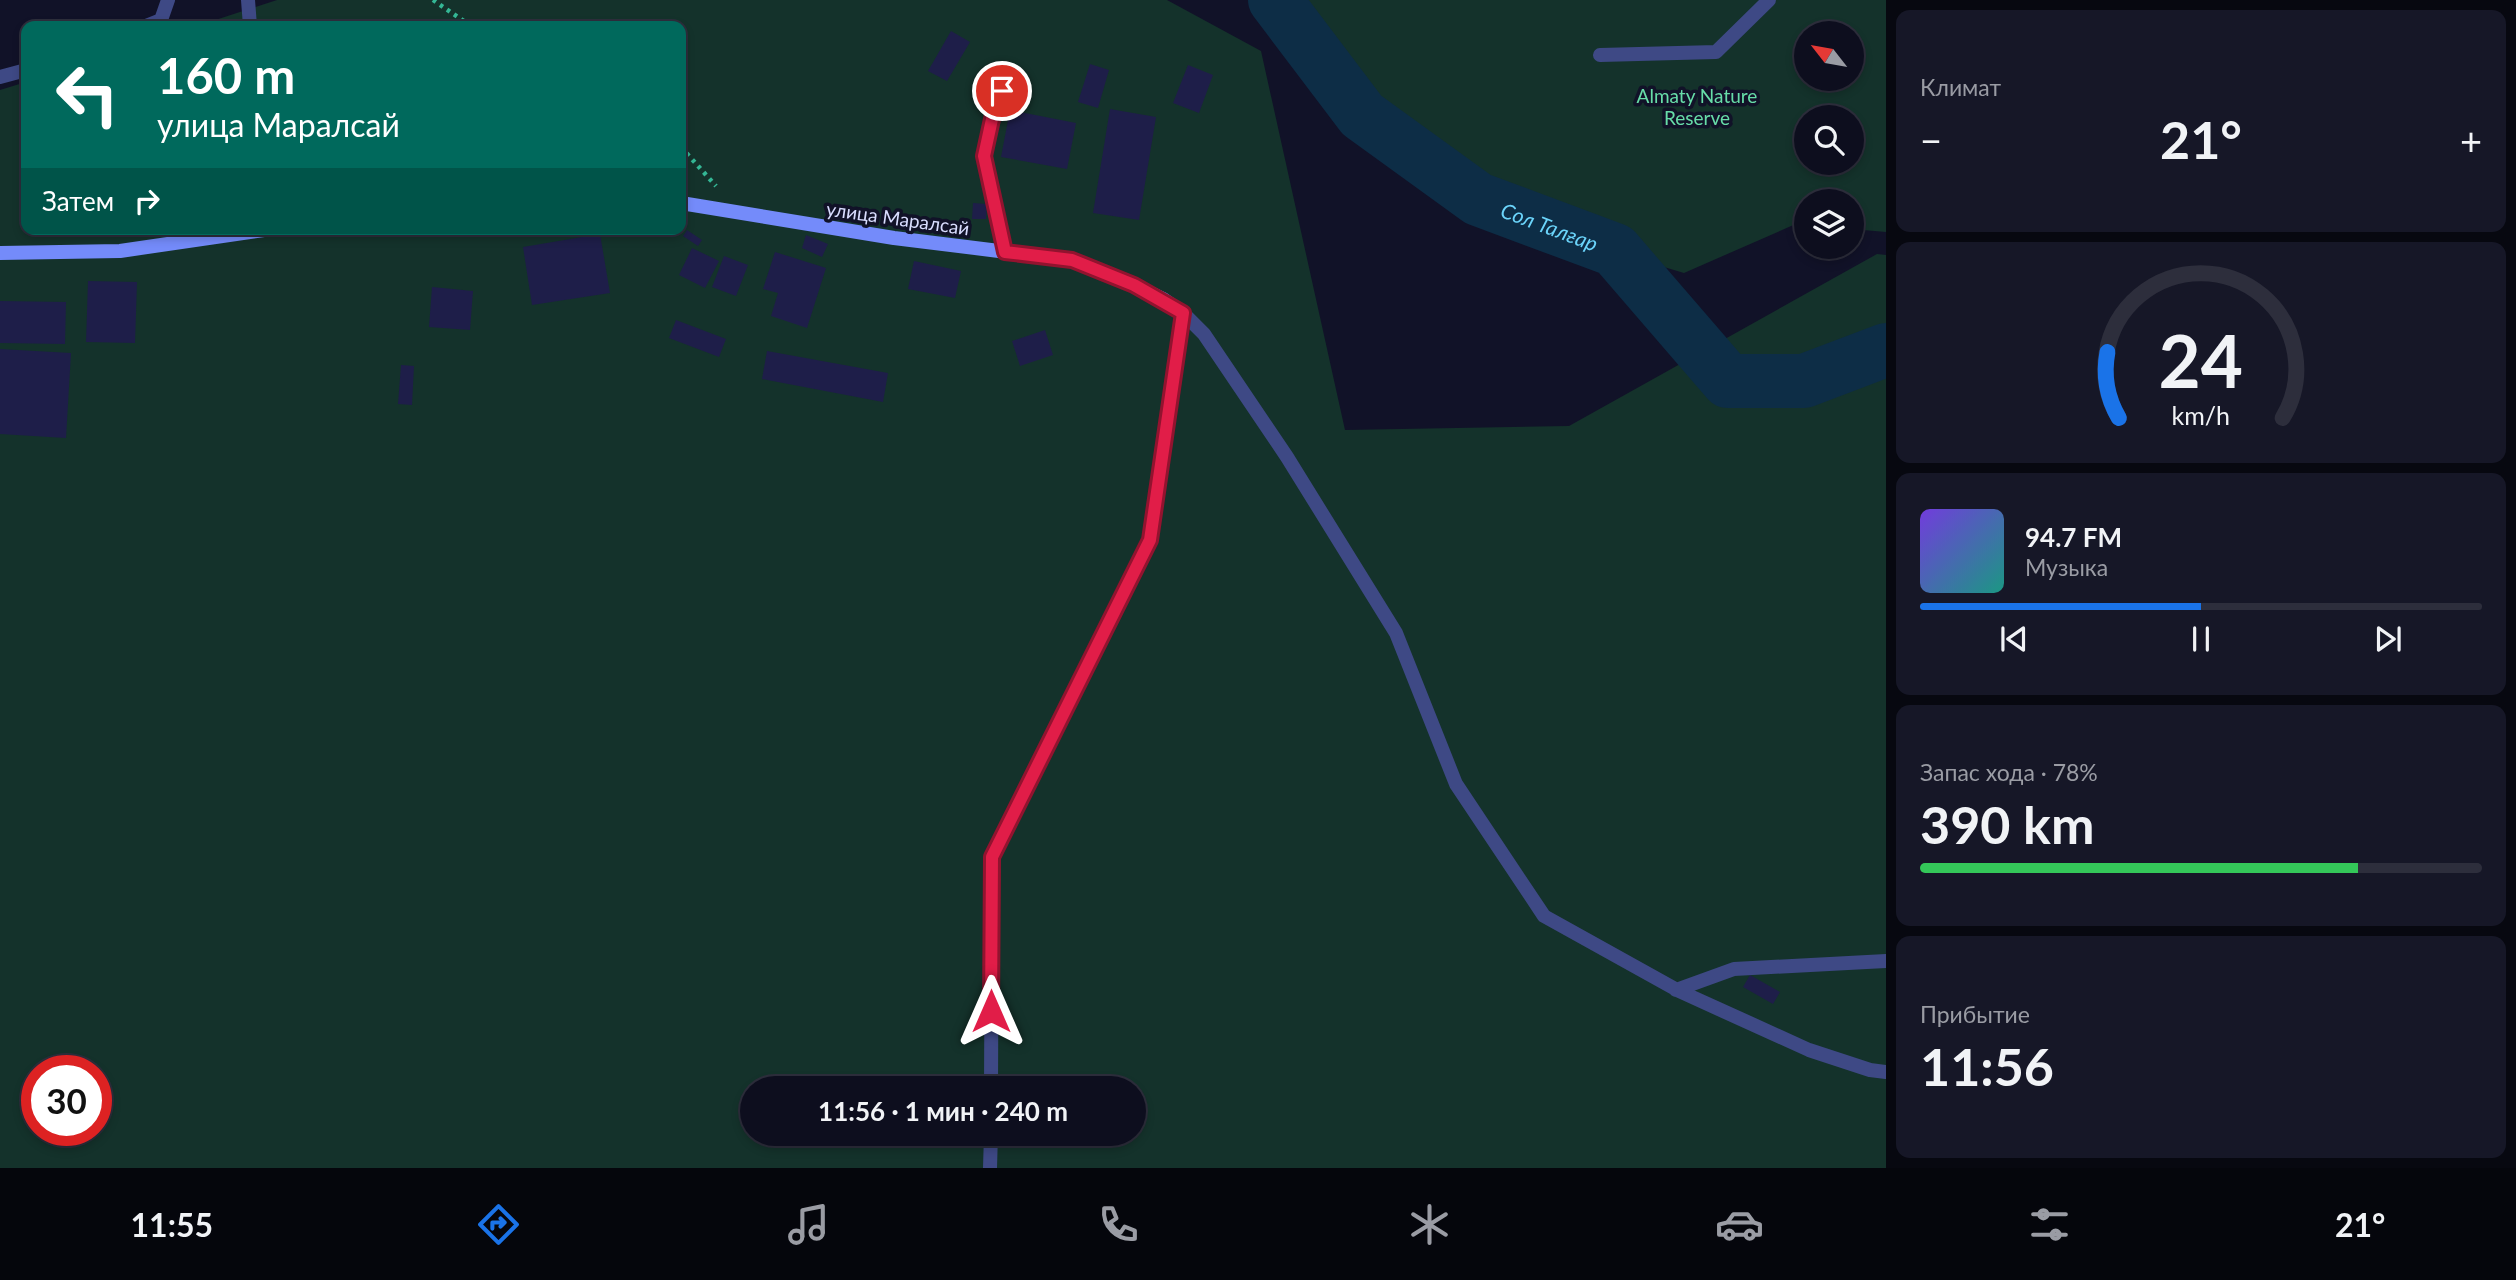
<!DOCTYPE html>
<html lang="ru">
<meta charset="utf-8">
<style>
body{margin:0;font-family:Lato,sans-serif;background:#161727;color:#f1f3f6;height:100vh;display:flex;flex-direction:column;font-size:26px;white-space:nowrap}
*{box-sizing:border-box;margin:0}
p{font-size:23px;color:#9a9ca4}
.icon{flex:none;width:38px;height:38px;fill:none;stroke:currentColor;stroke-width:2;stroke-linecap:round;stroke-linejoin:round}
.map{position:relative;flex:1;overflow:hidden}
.drawer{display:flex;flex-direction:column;gap:10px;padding:10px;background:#070810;width:630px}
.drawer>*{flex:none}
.hud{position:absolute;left:21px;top:21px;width:665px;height:214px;border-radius:14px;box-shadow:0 4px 10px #0003,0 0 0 2px #2d2e3c;background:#00695c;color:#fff;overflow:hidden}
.needle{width:46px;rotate:301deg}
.fabs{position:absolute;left:1794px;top:21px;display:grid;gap:14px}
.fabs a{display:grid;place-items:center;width:70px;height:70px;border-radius:50%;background:#0d0e1e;box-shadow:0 4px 10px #0003,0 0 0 2px #2d2e3c;font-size:35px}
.speed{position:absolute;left:21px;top:1055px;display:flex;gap:14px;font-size:35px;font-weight:700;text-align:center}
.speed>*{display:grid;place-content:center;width:91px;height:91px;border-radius:50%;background:#0d0e1e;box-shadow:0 4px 10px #0003,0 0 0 2px #2d2e3c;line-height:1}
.speed .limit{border:10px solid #d22;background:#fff;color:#111}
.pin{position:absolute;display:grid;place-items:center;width:60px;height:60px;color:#fff;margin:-30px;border:4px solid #fff;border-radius:50%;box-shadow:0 2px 7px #0007}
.me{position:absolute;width:77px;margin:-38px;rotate:0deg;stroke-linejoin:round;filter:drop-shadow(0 0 5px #0008)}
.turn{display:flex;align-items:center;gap:24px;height:147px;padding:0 21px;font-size:32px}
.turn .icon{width:91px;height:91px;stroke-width:2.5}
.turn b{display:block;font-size:49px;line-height:60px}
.then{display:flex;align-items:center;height:66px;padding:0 21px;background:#0003;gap:14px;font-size:26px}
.big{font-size:52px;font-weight:700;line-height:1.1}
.drawer .tile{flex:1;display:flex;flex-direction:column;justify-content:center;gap:10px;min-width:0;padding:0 24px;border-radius:14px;background:#161727}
.drawer .dial{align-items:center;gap:0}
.dial svg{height:182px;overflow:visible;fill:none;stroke:#2d2e3c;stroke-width:7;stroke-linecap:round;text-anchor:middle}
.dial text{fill:#f1f3f6;stroke:none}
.song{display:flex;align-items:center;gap:21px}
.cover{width:84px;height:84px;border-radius:10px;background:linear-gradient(135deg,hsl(260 70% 55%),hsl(170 70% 35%))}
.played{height:7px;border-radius:4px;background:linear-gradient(90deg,#1a73e8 50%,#2d2e3c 50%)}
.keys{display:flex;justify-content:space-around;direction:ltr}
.heat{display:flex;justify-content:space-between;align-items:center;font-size:38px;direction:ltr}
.charge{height:10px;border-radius:5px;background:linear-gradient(90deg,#34c759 78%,#2d2e3c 0)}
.trip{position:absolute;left:740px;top:1076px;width:406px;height:70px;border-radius:35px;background:#0d0e1e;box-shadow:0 4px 10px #0003,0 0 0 2px #2d2e3c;font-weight:700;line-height:70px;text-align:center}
.tabs{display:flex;height:112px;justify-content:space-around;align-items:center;background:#05060c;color:#9a9ca4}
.tabs .icon{width:49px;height:49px}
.tabs .on{color:#1a73e8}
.tabs b{font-size:32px;color:#f1f3f6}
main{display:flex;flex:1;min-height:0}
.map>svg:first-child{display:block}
.green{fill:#14322b;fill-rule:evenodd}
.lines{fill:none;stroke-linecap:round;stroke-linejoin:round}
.river{stroke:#0d2d46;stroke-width:54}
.building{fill:#1e1e49}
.path{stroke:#34b795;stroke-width:4.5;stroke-dasharray:3.5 5;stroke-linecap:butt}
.lane{stroke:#3e4985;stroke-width:14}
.street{stroke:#3e4985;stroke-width:14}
.secondary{stroke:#748bfa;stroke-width:14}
.route-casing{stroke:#92132f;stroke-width:18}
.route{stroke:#e11d48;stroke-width:12}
.labels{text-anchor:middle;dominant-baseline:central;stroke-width:7;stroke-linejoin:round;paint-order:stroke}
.park-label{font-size:19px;fill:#67dda8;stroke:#111228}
.street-label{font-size:19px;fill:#d9ddfe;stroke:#111228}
.water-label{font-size:21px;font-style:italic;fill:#6bd4fa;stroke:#111228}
</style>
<main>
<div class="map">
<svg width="1886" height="1168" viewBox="0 0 1886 1168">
<rect width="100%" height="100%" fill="#111228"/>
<path class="green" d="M 277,0 L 1167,0 L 1261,51 L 1345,430 L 1569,426 L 1877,254 L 1886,255 L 1886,1168 L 0,1168 L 0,90 L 26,82 L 26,229 L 681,229 L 681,26 L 197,26 ZM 37,1071 L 96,1071 L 96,1130 L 37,1130 ZM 752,1088 L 1134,1088 L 1134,1134 L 752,1134 Z
M 1285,0 L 1886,0 L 1886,232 L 1852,229 L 1852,201 L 1806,201 L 1806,224 L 1798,223 L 1684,273 L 1434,198 ZM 1806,33 L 1852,33 L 1852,79 L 1806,79 ZM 1806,117 L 1852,117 L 1852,163 L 1806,163 Z"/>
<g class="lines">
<path class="river" id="s1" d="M 1275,0 L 1362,115 L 1478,199 L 1615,250 L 1728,381 L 1804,381 L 1886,350"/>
</g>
<path class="building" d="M 951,31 L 970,42 L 947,81 L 928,71 Z
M 1090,64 L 1109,70 L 1098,108 L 1078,102 Z
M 1188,65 L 1213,75 L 1199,113 L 1173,103 Z
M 1110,109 L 1156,117 L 1139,220 L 1093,213 Z
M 1010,110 L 1076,123 L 1067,169 L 1001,157 Z
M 973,203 L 987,204 L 986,219 L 972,219 Z
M 687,230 L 702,240 L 698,246 L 683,236 Z
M 600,234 L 610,293 L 532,305 L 523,247 Z
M 806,235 L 828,244 L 822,257 L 802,248 Z
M 692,248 L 719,261 L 705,288 L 679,275 Z
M 775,252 L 826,268 L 807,328 L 771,316 L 778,293 L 763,289 Z
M 724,256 L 748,265 L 736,296 L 712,287 Z
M 914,261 L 961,271 L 955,298 L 908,289 Z
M 88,281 L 137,282 L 135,343 L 86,342 Z
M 432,287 L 473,291 L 470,330 L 429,327 Z
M 0,301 L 66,302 L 65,344 L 0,343 Z
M 676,320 L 726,339 L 719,357 L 669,338 Z
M 1045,330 L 1053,355 L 1020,366 L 1012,341 Z
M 0,349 L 71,353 L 66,438 L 0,434 Z
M 767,351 L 888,373 L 883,402 L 762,379 Z
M 401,365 L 414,366 L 412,405 L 398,404 Z
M 1750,975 L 1780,992 L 1773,1004 L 1743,987 Z"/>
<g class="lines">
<path class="path" d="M 433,0 L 471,26
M 681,147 L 716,186"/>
<path class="lane" d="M 1002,91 L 994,110 L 984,156 L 1005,252"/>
<path class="street" d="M 248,0 L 250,26
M 146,26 L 161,20 L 168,0
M 1600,55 L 1716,52 L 1769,0
M 0,77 L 26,70
M 1183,313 L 1204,334 L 1287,457 L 1396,633 L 1456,784 L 1544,916 L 1679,991 L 1809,1050 L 1870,1070 L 1886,1072
M 1676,990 L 1734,969 L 1886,961
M 991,1088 L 992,857 L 1150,540 L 1183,313
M 990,1168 L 991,1134"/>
<path class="secondary" d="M 681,203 L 894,238 L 1072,260 L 1134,285 L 1163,299 L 1183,313
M 0,253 L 120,251 L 271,229"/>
</g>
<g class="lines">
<g class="route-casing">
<path id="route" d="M 991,1011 L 992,857 L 1150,540 L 1183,313 L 1134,285 L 1072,260 L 1005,252 L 984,156 L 994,110 L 1002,91"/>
</g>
<use href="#route" class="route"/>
</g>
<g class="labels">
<g class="park-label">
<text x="1697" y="95">Almaty Nature<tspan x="1697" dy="22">Reserve</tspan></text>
</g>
<g class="street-label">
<text transform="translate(898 218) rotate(8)">улица Маралсай</text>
</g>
<g class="water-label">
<text stroke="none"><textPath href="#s1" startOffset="364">Сол Талғар</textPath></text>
</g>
</g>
</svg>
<div class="fabs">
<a><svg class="needle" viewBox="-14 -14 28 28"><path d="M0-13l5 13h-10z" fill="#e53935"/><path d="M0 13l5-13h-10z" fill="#9a9ca4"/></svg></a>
<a><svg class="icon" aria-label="search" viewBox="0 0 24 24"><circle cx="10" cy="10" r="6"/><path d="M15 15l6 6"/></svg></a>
<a><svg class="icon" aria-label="layers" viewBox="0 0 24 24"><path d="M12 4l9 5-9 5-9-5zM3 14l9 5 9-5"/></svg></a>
</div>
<div class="speed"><div class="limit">30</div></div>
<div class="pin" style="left:1002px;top:91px;background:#d93025"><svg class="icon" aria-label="arrive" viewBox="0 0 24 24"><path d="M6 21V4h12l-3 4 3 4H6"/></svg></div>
<svg class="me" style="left:991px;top:1011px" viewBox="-20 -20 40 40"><path d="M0-17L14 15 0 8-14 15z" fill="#e11d48" stroke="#fff" stroke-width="4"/></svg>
<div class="trip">11:56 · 1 мин · 240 m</div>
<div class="hud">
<div class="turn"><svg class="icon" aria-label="left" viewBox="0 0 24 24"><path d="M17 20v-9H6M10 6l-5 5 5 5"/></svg><div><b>160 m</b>улица Маралсай</div></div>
<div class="then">Затем<svg class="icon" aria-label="right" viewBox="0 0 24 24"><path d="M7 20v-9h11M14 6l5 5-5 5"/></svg></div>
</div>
</div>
<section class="drawer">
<div class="tile"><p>Климат</p>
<div class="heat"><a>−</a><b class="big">21°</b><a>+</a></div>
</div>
<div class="tile dial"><svg viewBox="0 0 100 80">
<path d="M14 69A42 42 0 1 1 86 69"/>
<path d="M14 69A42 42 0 0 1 9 40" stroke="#1a73e8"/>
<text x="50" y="56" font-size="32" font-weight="700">24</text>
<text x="50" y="72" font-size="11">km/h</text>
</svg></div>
<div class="tile">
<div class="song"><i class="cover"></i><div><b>94.7 FM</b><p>Музыка</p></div></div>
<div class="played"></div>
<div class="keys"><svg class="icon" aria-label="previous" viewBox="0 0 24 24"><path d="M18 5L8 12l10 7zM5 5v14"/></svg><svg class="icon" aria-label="pause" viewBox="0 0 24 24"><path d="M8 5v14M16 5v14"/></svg><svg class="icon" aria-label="next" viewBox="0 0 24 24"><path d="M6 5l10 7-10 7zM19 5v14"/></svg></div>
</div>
<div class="tile"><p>Запас хода · 78%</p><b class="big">390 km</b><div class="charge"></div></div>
<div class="tile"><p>Прибытие</p><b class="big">11:56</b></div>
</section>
</main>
<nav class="tabs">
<b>11:55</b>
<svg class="icon on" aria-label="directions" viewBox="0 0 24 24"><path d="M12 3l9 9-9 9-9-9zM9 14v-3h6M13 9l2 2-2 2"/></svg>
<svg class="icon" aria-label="music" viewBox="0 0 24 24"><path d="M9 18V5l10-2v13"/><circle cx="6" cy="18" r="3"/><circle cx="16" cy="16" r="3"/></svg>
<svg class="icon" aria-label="phone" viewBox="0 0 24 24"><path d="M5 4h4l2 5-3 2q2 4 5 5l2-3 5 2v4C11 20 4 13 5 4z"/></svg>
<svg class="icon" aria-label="climate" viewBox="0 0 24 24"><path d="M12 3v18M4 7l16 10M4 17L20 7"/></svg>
<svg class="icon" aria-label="car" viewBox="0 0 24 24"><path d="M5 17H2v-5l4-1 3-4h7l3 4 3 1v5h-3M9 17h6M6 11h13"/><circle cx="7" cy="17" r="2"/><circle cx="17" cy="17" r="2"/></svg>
<svg class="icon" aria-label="filters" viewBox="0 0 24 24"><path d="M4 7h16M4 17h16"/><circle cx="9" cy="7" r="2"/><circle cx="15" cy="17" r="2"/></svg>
<b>21°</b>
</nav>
